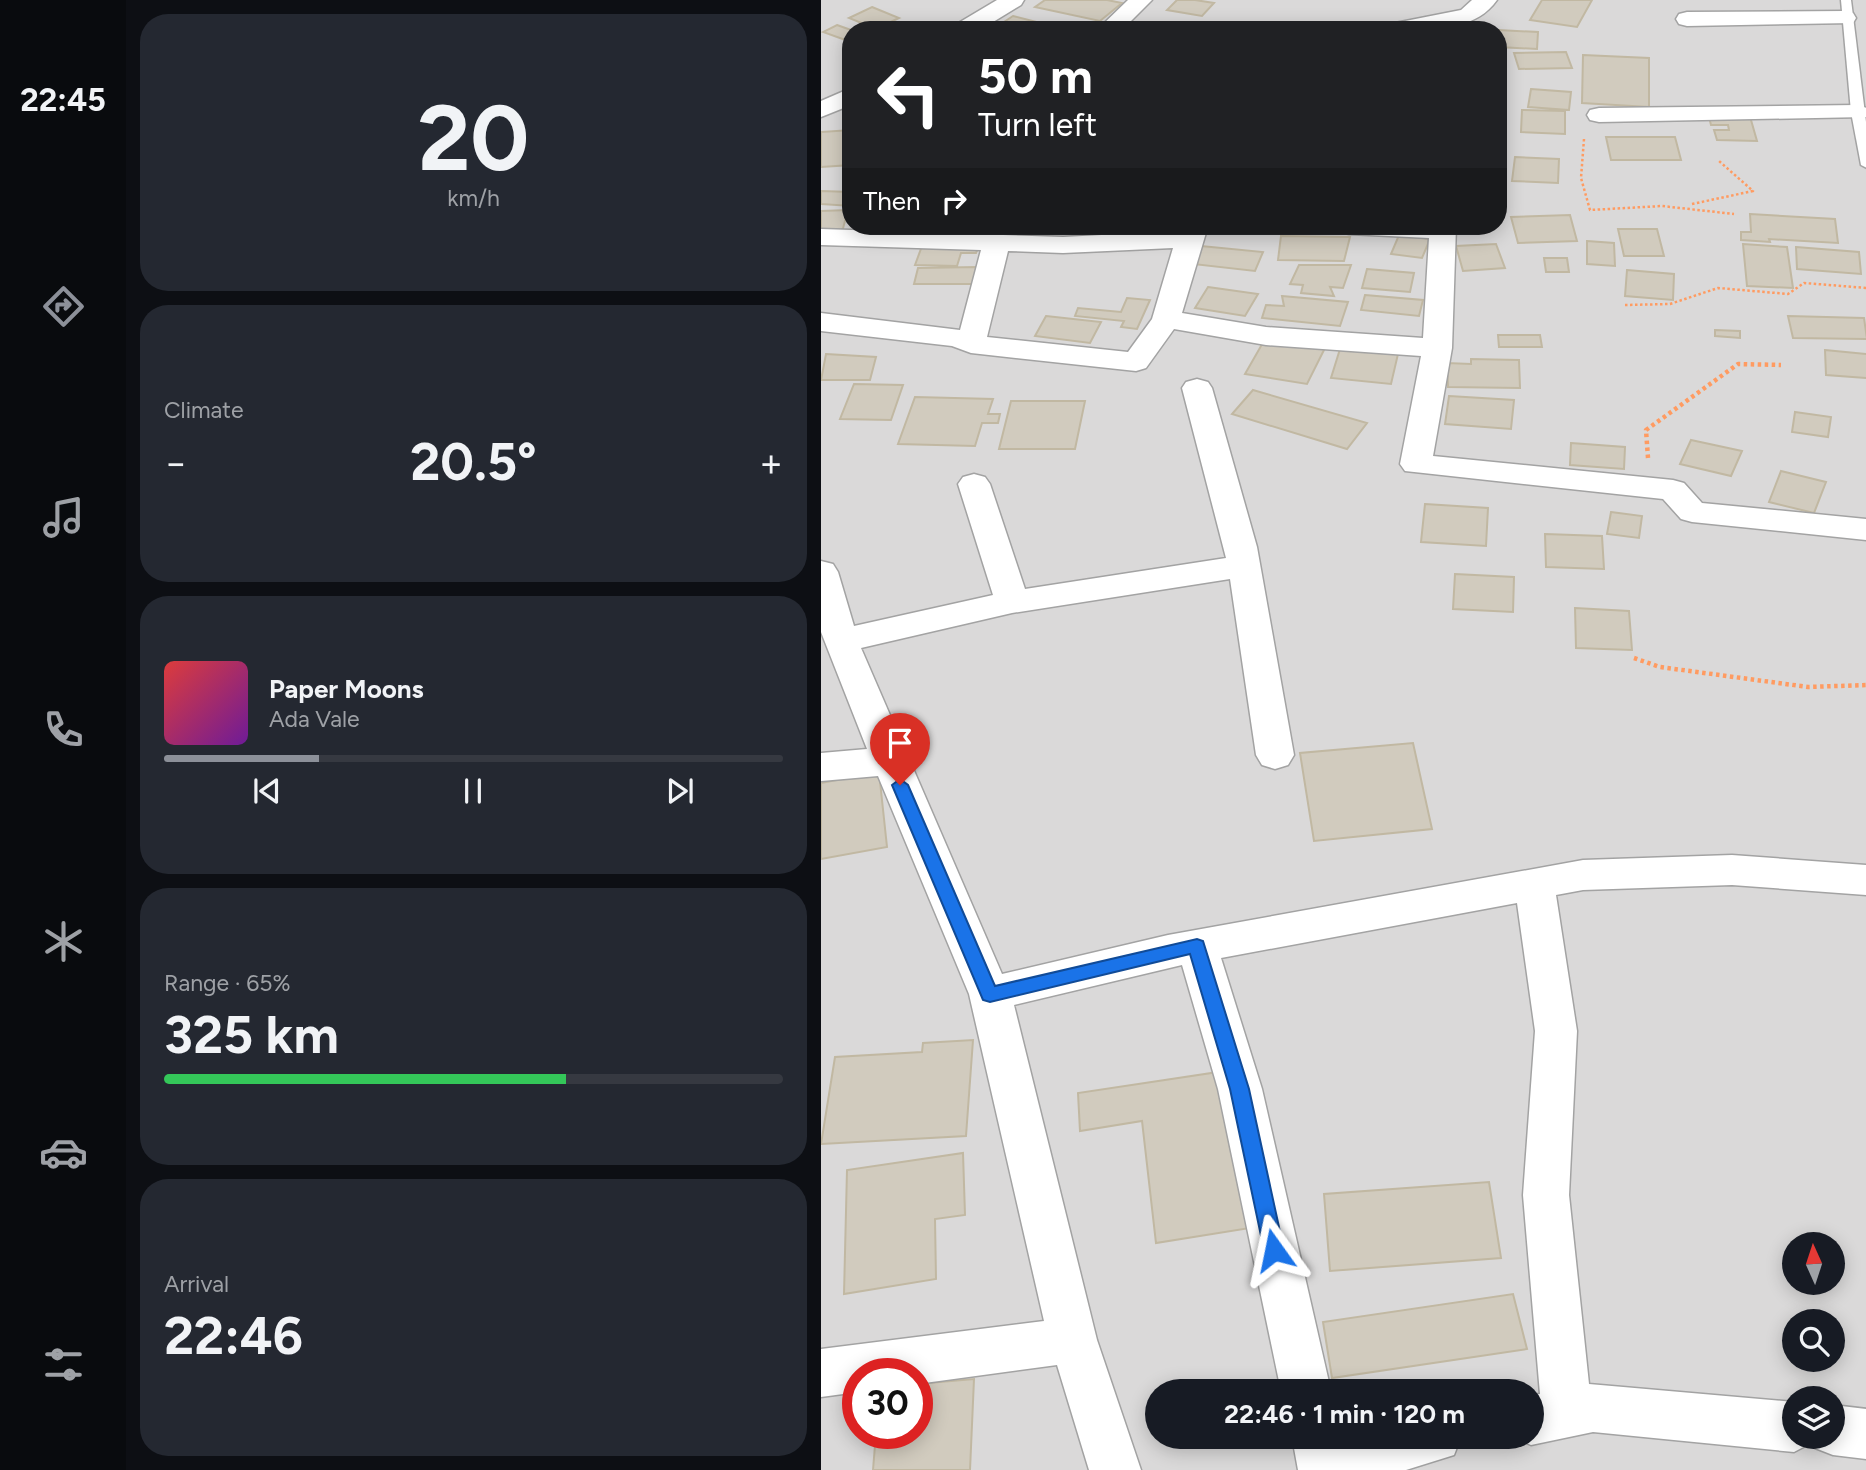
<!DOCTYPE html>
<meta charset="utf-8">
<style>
body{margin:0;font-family:Figtree,sans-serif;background:#242831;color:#f1f3f6;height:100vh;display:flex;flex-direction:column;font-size:26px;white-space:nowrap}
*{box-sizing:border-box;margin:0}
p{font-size:23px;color:#9ea1a6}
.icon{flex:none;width:38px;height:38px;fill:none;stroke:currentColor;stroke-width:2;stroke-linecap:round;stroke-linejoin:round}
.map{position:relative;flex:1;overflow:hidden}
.drawer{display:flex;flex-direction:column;gap:14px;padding:14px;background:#0d0f14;width:695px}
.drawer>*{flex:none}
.hud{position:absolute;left:21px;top:21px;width:665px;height:214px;border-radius:28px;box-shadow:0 4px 18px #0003;background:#202124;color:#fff;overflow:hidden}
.needle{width:46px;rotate:357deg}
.fabs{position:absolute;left:961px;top:1232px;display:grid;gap:14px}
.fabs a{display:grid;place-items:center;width:63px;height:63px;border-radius:50%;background:#171b24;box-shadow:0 4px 18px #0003;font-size:35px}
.speed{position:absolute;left:21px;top:1358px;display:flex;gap:14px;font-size:35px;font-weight:700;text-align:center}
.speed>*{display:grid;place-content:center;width:91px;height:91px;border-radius:50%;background:#171b24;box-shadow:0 4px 18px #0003;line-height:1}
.speed .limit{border:10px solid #d22;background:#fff;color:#111}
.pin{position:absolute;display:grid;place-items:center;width:60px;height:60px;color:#fff;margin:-72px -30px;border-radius:50% 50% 50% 0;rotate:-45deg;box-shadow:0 0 7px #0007}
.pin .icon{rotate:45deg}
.me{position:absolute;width:77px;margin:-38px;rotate:348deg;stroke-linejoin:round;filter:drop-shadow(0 0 5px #0008)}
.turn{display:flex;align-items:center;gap:24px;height:147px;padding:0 21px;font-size:32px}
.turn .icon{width:91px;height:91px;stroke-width:2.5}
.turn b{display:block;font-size:49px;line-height:60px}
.then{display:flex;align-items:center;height:66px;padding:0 21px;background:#0003;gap:14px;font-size:26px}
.big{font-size:52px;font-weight:700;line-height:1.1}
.drawer .widget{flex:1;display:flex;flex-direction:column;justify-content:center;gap:10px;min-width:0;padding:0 24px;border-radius:28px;background:#242831}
.drawer .dial{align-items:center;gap:0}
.dial b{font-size:91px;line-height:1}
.song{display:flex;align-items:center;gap:21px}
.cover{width:84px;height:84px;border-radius:10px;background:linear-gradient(135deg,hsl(0 70% 55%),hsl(280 70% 35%))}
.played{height:7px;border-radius:4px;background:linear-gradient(90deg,#8c9099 25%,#363941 25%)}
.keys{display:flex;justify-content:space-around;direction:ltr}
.heat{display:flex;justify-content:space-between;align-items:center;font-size:38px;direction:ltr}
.charge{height:10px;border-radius:5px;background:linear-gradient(90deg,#34c759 65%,#363941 0)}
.trip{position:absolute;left:324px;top:1379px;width:399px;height:70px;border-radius:35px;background:#171b24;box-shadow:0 4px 18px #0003;font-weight:700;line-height:70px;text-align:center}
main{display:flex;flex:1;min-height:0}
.tab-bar{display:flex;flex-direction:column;width:126px;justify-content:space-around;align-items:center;background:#090b0e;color:#9ea1a6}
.tab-bar .icon{width:49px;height:49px}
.tab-bar .current{color:#8c9099}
.tab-bar b{font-size:32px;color:#f1f3f6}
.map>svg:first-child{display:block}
.residential{fill:#dad9d9;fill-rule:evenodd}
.building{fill:#d1cbbe;stroke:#c1b8a2;stroke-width:2}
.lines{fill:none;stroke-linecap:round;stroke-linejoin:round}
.lane-casing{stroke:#a3a3a3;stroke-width:3}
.street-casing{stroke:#a3a3a3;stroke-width:3}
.path-far1{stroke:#ff9b61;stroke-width:2.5;stroke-dasharray:2.5 2.5;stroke-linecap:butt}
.path{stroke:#ff9b61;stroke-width:4.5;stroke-dasharray:3.5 3.5;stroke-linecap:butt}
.lane{fill:#fff;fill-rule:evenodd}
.street{fill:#fff;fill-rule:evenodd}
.route{fill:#1a73e8;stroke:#114b97;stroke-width:2}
</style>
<main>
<nav class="tab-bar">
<b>22:45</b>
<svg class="icon current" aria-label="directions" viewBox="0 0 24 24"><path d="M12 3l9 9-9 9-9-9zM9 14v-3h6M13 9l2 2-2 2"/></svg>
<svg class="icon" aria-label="music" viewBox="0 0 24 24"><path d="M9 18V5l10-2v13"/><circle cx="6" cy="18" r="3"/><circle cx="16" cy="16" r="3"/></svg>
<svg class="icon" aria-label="phone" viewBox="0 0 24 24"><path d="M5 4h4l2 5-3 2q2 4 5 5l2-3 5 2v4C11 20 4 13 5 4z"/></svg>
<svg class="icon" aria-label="climate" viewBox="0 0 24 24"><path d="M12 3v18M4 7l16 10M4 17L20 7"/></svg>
<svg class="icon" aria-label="car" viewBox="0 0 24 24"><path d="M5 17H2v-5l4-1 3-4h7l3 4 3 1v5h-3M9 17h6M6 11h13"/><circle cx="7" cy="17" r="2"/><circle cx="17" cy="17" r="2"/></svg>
<svg class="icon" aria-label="filters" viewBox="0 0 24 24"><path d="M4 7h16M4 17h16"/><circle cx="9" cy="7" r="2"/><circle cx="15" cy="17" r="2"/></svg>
</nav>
<section class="drawer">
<div class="widget dial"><b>20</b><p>km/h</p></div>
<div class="widget"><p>Climate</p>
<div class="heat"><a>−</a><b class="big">20.5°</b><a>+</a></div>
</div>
<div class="widget">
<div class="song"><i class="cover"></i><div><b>Paper Moons</b><p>Ada Vale</p></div></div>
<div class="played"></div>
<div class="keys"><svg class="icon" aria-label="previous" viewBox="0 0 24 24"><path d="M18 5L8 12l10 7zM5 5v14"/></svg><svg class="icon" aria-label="pause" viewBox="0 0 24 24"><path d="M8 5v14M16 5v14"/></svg><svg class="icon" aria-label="next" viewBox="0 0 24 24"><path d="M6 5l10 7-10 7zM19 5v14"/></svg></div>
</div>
<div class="widget"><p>Range · 65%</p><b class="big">325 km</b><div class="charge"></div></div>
<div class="widget"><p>Arrival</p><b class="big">22:46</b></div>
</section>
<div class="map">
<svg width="1046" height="1470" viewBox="0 0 1046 1470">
<rect width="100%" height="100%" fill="#efeee1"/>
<path class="residential" d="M 0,0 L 1045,0 L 1045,1470 L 0,1470 ZM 30,30 L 677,30 L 677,226 L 30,226 ZM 973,1244 L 1012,1244 L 1012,1283 L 973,1283 ZM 973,1321 L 1012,1321 L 1012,1360 L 973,1360 ZM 37,1374 L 96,1374 L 96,1433 L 37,1433 ZM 336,1391 L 710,1391 L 710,1437 L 336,1437 ZM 973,1398 L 1012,1398 L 1012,1437 L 973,1437 Z"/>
<path class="building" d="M 224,0 L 286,0 L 301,3 L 279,21 L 214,7 Z
M 356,0 L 374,0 L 393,3 L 381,16 L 346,10 Z
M 721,0 L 771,0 L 756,27 L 709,20 Z
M 51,7 L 78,18 L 55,29 L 28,18 Z
M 192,16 L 247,30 L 171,30 Z
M 16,25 L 30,30 L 30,42 L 2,32 Z
M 677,30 L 717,32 L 716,49 L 677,47 Z
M 745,52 L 751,68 L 698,69 L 693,53 Z
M 762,55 L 828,58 L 828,107 L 761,103 Z
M 710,89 L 750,92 L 748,110 L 707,107 Z
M 701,110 L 744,111 L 744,134 L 700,132 Z
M 887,113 L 928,113 L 936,141 L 896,140 L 893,130 L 908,130 L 907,125 L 890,125 Z
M 30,130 L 30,165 L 0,167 L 0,132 Z
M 785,137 L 854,137 L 860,160 L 790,160 Z
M 694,157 L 738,159 L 737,183 L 691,181 Z
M 0,191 L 30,192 L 30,206 L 0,204 Z
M 27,210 L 21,232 L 0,232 L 0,211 Z
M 929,214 L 1014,219 L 1017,243 L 948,239 L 949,242 L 920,240 L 920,232 L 930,232 Z
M 749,215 L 756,241 L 697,243 L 690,217 Z
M 68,226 L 114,226 L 114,232 L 68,236 Z
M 120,226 L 175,226 L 175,228 L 119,232 Z
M 797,229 L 836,229 L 843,256 L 803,256 Z
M 578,235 L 609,239 L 601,258 L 570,254 Z
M 460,236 L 529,237 L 523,261 L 457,260 Z
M 766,241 L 793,243 L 794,266 L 766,264 Z
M 675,244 L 684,268 L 642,271 L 635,246 Z
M 922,244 L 966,247 L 972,288 L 926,286 Z
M 101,246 L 157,248 L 155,253 L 140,253 L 136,266 L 94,265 Z
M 380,246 L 442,252 L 434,271 L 372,264 Z
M 975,247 L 1038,252 L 1040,274 L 976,269 Z
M 723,258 L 746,258 L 748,272 L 725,272 Z
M 478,265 L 530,265 L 522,288 L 509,287 L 513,296 L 480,293 L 482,285 L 469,284 Z
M 156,267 L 152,284 L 93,284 L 97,268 Z
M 546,269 L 593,273 L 589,292 L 541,288 Z
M 806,270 L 853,274 L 852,300 L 804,296 Z
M 387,287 L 437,294 L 424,316 L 374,308 Z
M 544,295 L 602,300 L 598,316 L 540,310 Z
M 461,296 L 527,302 L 519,326 L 441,318 L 445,305 L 463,306 Z
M 306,298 L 329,300 L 316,329 L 300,327 L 303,321 L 254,316 L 257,308 L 300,312 Z
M 225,316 L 280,322 L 269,343 L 214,336 Z
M 967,316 L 1043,318 L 1046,339 L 972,338 Z
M 894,330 L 919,331 L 919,338 L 894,336 Z
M 677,335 L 719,335 L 721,347 L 678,347 Z
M 444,339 L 504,348 L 486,384 L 424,374 Z
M 519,349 L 577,354 L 570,384 L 510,378 Z
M 1004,350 L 1046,354 L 1046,378 L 1005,375 Z
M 5,354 L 55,357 L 49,380 L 0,380 Z
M 650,359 L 698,360 L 699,388 L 627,387 L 626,363 L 650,364 Z
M 33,384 L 82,385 L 70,420 L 19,419 Z
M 432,390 L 546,423 L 526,449 L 411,414 Z
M 628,396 L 693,400 L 690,429 L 624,424 Z
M 94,397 L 172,399 L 167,414 L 179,414 L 177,423 L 161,423 L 154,446 L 77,444 Z
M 190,401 L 264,401 L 254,449 L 178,449 Z
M 974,412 L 1010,417 L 1007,437 L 971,432 Z
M 870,440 L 921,451 L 910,476 L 859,464 Z
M 750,443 L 804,447 L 803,469 L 749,465 Z
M 960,471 L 1005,482 L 993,513 L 948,502 Z
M 604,504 L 667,508 L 665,546 L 600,542 Z
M 790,512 L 821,516 L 818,538 L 786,534 Z
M 724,534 L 781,536 L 783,569 L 725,567 Z
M 634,574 L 693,577 L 692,612 L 632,609 Z
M 754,608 L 808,611 L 811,650 L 755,648 Z
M 592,743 L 611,829 L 493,841 L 479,753 Z
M 58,772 L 66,847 L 0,859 L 0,783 Z
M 152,1040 L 145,1136 L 0,1144 L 14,1057 L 101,1052 L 102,1043 Z
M 404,1071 L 429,1228 L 335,1243 L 321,1121 L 259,1131 L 257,1093 Z
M 142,1153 L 144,1215 L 114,1219 L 115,1279 L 23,1294 L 26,1170 Z
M 668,1182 L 680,1258 L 509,1271 L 503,1194 Z
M 692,1294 L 706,1349 L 511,1378 L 502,1322 Z
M 153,1379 L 149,1470 L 52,1470 L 55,1433 L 96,1433 L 96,1384 Z"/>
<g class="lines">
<g class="lane-casing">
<path id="lane" d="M 1020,0 L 1030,0 L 1046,130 L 1046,168 L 1040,165 L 1030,112 Z"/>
</g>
<g class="street-casing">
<path id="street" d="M 176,0 L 203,0 L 200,5 L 159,30 L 131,30 L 134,25 Z
M 307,0 L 331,0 L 301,30 L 276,30 Z
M 651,0 L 676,0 C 652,35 598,30 561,30 L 564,25 L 640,10 Z
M 1024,11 L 1032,13 L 1035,18 L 1032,23 L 866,26 L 858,24 L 855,19 L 858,14 L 866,12 Z
M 30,88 L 30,105 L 0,117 L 0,101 Z
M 1036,105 L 1046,108 L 1045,117 L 778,122 L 769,120 L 766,115 L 769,110 L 778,108 Z
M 361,226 L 387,226 L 361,313 L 445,327 L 602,338 L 608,238 L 528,234 L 519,232 L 515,226 L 635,226 L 631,348 L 612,456 L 852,480 L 863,483 L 881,503 L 1046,519 L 1046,540 L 871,522 L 860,519 L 842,499 L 584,471 L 579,464 L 600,356 L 445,345 L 353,329 L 325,368 L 315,371 L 150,353 L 131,346 L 0,331 L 0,313 L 139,330 L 160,250 L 0,245 L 0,229 L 242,237 L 358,231 ZM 352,248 L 331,319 L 307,352 L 166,337 L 187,251 L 242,253 Z
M 376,379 L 387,382 L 391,388 L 436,547 L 473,755 L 467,765 L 454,769 L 441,765 L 435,755 L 409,579 L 191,613 L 40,648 L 181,974 L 347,935 L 762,860 L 911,855 L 1046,865 L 1046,895 L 911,885 L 762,890 L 735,895 L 756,1031 L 748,1195 L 768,1384 L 973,1402 L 973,1437 L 1012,1437 L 1012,1405 L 1046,1409 L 1046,1459 L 1012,1455 L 994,1448 L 992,1442 L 973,1452 L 772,1432 L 710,1445 L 692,1437 L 710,1437 L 710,1395 L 719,1394 L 702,1195 L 714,1031 L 696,903 L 400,958 L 441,1089 L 510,1391 L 460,1391 L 397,1089 L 361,965 L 193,1005 L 276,1340 L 320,1470 L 268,1470 L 236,1365 L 96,1384 L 96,1374 L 37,1374 L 37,1392 L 0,1397 L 0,1349 L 223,1321 L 148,994 L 57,776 L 0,781 L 0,753 L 46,749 L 0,632 L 0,561 L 12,564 L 17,572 L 33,626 L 172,595 L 137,484 L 142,477 L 153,474 L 164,477 L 169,484 L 204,589 L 405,558 L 361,388 L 365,382 Z
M 471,1437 L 521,1437 L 522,1442 L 537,1437 L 640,1437 L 633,1455 L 585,1470 L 477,1470 Z"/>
</g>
<path class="path-far1" d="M 763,139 L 760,178 L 769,210 L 841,206 L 913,214
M 871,204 L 932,191 L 898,161
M 804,305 L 849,304 L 897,288 L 967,294 L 983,283 L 1046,288"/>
<path class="path" d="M 827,458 L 825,430 L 917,364 L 960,365
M 813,658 L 839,667 L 987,687 L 1046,685"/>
<use href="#lane" class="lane"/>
<use href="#street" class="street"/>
</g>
<path class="route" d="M 79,779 L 87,785 L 174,986 L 376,939 L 382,941 L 428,1089 L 463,1250 L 460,1256 L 453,1259 L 446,1256 L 443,1250 L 409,1089 L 369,954 L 169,1002 L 162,1000 L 71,785 Z"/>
</svg>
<div class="fabs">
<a><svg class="needle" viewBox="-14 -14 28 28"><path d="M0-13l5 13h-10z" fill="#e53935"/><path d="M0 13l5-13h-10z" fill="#9ea1a6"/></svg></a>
<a><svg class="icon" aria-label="search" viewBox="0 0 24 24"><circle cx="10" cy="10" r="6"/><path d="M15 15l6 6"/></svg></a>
<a><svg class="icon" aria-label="layers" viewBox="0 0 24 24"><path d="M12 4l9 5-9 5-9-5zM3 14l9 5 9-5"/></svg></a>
</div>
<div class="speed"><div class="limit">30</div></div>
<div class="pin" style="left:79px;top:785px;background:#d93025"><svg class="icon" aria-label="arrive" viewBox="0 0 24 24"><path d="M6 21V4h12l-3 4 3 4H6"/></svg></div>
<svg class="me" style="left:453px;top:1250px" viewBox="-20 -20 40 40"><path d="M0-17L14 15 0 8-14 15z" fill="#1a73e8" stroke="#fff" stroke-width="4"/></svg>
<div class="trip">22:46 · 1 min · 120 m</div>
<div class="hud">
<div class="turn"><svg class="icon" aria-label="left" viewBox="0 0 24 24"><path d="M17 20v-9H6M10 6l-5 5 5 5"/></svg><div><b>50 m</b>Turn left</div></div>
<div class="then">Then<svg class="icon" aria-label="right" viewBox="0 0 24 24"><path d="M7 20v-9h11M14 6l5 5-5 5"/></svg></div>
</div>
</div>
</main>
